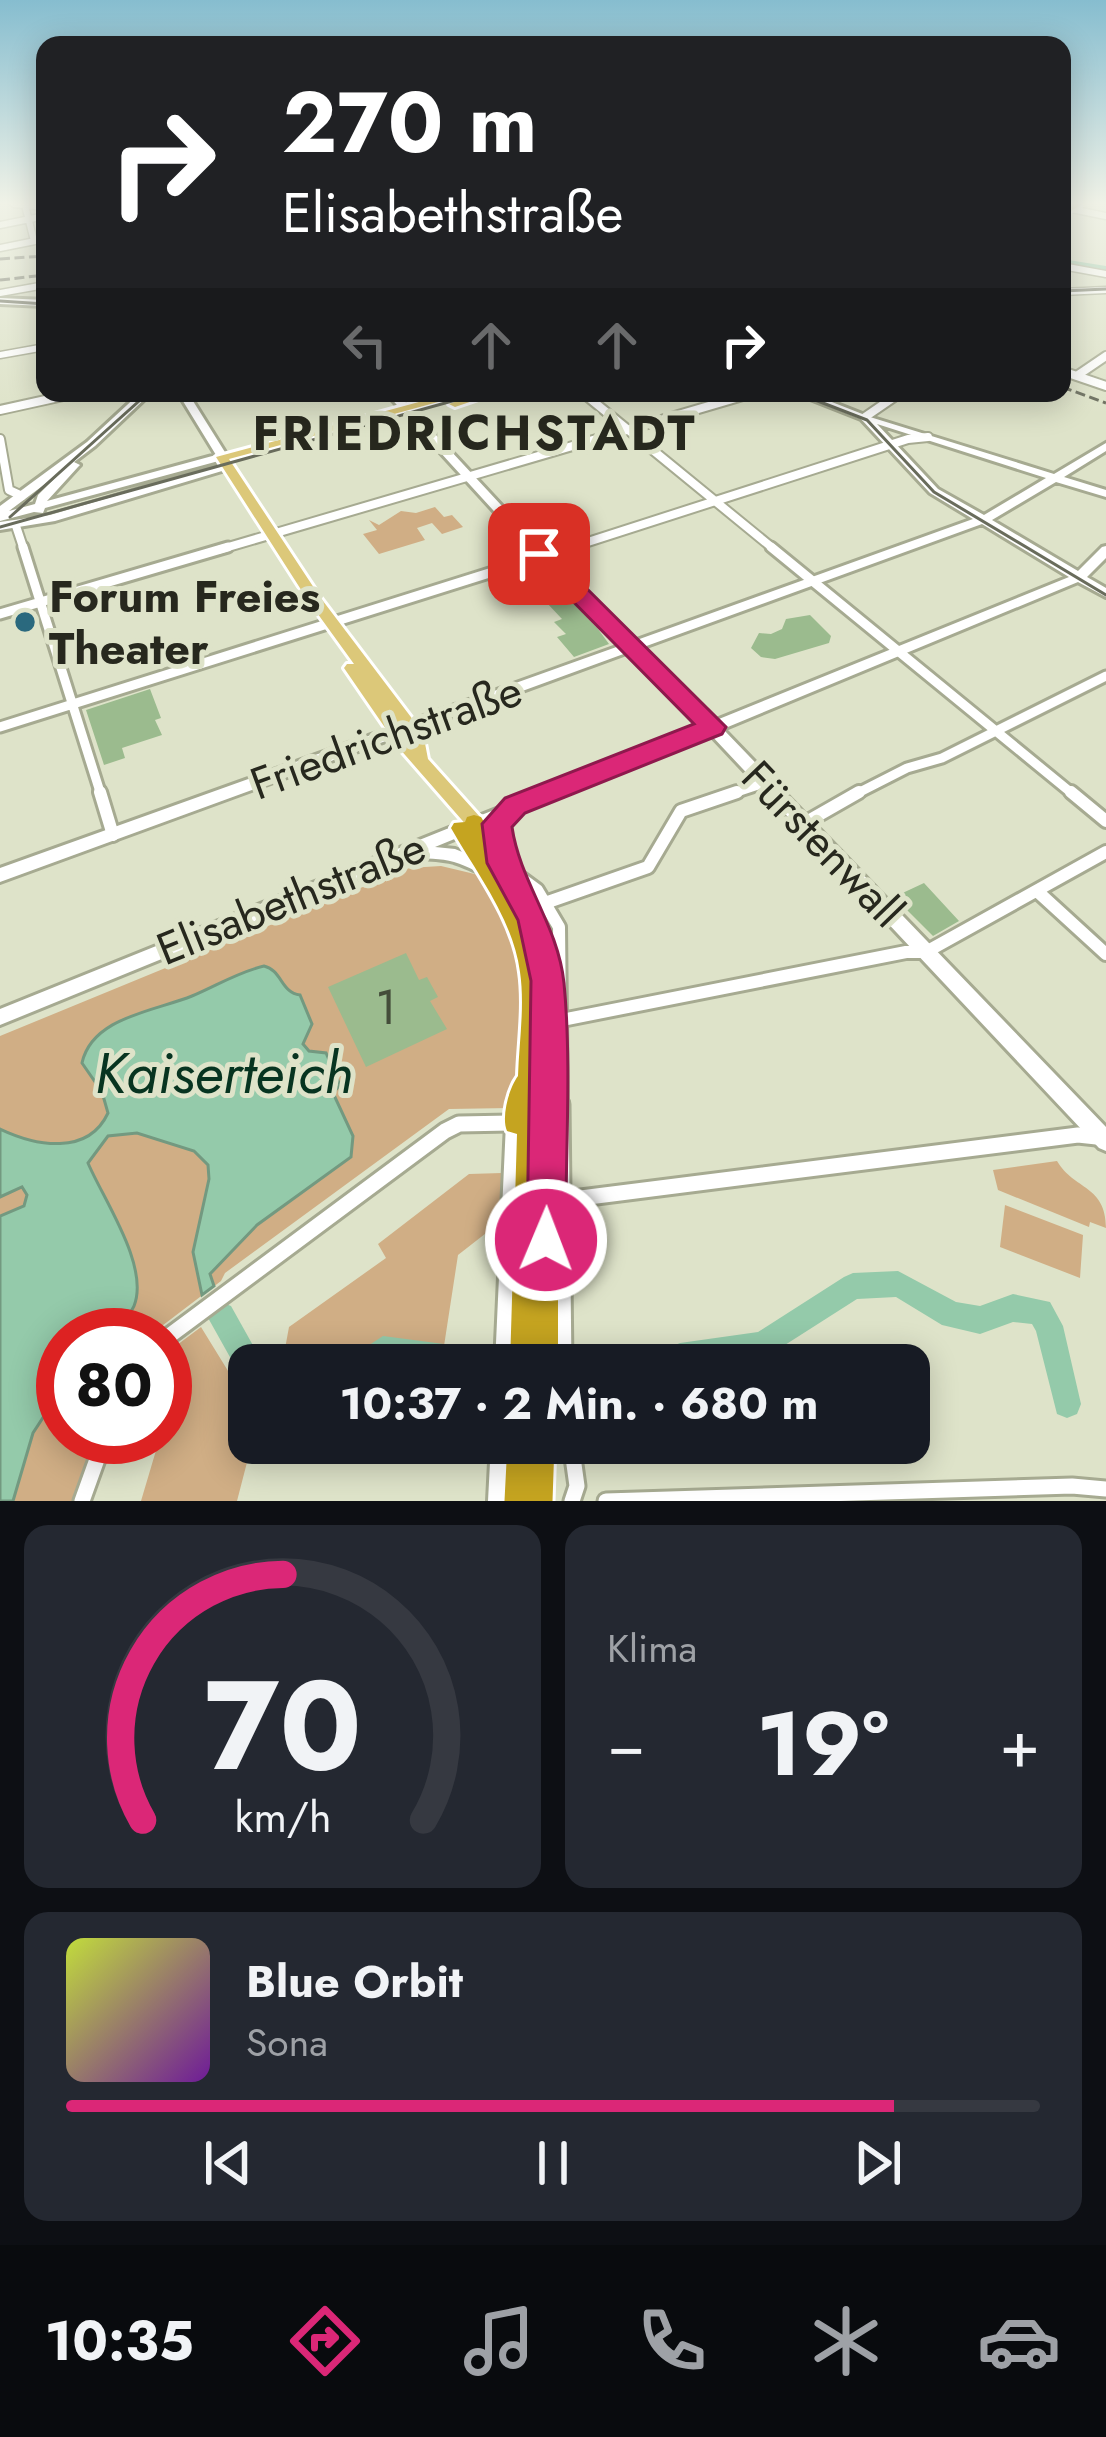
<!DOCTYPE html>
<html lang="de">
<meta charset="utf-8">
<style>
body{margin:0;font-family:Jost,sans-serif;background:#242831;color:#f1f3f6;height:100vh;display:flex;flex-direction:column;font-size:45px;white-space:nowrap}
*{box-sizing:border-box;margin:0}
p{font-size:39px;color:#9ea1a6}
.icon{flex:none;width:66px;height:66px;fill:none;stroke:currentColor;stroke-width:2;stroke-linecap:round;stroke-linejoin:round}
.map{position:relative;height:1501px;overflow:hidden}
.drawer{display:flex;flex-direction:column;gap:24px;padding:24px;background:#0d0f14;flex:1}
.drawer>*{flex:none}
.top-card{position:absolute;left:36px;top:36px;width:1035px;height:366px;border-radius:24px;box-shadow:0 6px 30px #0003;background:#202124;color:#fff;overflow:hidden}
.speed{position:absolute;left:36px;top:1308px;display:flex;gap:24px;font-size:60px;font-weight:700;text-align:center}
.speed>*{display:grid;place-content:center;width:156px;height:156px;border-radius:50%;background:#171b24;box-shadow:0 6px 30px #0003;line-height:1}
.speed .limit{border:18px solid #d22;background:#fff;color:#111}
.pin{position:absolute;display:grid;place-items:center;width:102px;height:102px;color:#fff;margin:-51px;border-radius:24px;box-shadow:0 6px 18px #0006}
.me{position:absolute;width:132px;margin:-66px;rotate:1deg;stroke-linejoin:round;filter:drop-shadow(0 0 9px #0008)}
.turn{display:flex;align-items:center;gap:42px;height:252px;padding:0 48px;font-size:54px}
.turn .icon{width:156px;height:156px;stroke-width:2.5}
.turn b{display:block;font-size:84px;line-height:102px}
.lanes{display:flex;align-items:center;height:114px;padding:0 48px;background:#0003;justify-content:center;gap:60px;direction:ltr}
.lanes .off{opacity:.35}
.big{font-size:90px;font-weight:700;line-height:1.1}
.drawer .tile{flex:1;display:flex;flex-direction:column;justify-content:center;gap:18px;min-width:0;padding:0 42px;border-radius:24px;background:#242831}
.drawer .dial{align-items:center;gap:0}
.dial svg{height:312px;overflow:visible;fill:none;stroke:#363941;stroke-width:7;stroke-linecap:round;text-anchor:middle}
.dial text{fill:#f1f3f6;stroke:none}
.song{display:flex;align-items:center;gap:36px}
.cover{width:144px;height:144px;border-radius:18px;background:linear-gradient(135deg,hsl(70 70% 55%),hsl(280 70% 35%))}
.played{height:12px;border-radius:6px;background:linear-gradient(90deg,#db2777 85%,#363941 85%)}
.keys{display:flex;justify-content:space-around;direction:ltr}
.heat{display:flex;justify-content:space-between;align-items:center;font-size:66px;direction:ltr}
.drawer .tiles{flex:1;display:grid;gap:24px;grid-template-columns:1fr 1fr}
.tile:last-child{grid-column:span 2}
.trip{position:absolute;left:228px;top:1344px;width:702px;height:120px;border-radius:24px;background:#171b24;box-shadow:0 6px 30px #0003;font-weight:700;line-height:120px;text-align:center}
.tabs{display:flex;height:192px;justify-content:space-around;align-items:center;background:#090b0e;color:#9ea1a6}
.tabs .icon{width:84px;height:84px}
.tabs .on{color:#db2777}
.tabs b{font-size:54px;color:#f1f3f6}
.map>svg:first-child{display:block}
.green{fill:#d0ae85}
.water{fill:#94caaa;stroke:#739980;stroke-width:3}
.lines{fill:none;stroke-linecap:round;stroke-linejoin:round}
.river{fill:#94caaa;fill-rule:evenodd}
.building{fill:#9bbb8e}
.street-far4-casing{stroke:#a6aa91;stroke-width:9}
.street-far3-casing{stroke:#a6aa91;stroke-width:12}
.street-far2-casing{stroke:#a6aa91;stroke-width:15}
.street-far1-casing{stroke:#a6aa91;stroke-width:18}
.street-casing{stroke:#a6aa91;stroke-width:21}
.secondary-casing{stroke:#a6aa91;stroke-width:6}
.primary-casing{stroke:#fff;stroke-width:6}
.highway-casing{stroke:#fff;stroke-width:6}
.street-far4{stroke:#fff;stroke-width:6}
.street-far3{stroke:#fff;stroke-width:8}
.street-far2{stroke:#fff;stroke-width:9}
.street-far1{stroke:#fff;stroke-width:12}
.street{stroke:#fff;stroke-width:15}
.secondary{fill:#fff;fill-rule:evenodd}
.primary{fill:#dcc879;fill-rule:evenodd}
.highway{fill:#c5a420;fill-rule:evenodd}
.tram{stroke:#696c5c;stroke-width:3}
.rail{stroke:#696c5c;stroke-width:3;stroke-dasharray:10 4.5;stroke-linecap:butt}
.highway-bridge-casing{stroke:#fff;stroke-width:33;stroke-linecap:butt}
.highway-bridge{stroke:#c5a420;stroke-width:27}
.route{fill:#db2777;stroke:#8e194d;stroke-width:3}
.poi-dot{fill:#2a697e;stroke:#dee3c9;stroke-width:4.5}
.labels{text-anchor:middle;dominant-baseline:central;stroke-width:10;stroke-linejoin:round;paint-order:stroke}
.poi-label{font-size:45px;font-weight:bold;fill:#27281e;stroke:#dee3c9;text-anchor:start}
.street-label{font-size:45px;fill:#27281e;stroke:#dee3c9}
.far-district-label{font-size:48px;font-weight:bold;letter-spacing:3px;fill:#27281e;stroke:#dee3c9}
.near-number-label{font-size:48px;fill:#444d3a}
.near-water-label{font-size:57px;font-style:italic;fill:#073420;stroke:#dee3c9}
</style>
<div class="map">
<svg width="1106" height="1501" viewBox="0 0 1106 1501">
<rect width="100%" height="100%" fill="#dee3c9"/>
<path class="green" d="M 435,507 L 444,517 L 452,515 L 463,527 L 442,534 L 432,523 L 417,528 L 425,540 L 379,554 L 363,534 L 377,530 L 369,520 L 379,525 L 401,511 L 416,513 Z
M 441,866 L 483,876 C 537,961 527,1013 514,1108 L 449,1109 L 225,1273 L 221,1281 L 150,1335 L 63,1335 L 63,1437 L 97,1437 L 72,1501 L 0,1501 L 0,1036 L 409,868 Z
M 1057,1161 C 1074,1190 1106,1185 1106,1228 L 1090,1222 L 1089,1227 L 998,1190 L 993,1170 Z
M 502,1173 L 500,1230 L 490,1230 L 458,1255 L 442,1359 L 380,1357 L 378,1365 L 282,1365 L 289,1327 L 386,1258 L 378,1244 L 469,1174 Z
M 1005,1205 L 1083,1235 L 1080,1278 L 1000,1247 Z
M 201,1327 L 241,1392 L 249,1394 L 252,1443 L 237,1501 L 141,1501 L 160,1437 L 165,1437 L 170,1401 L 165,1399 L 165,1354 Z"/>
<path class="water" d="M 264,966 C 282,970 281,993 300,995 L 312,1024 L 303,1044 L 309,1051 L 326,1053 L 340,1085 L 333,1093 L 353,1136 L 351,1157 L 257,1225 L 210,1274 L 214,1286 L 202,1295 L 193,1252 L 209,1179 L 208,1165 L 194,1151 L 137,1133 L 108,1136 L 88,1163 C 103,1199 150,1266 134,1306 C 130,1316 117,1327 110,1335 L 63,1335 L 63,1387 L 33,1433 L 13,1501 L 0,1501 L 0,1216 L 24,1206 L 27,1195 L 22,1187 L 0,1197 L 0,1129 C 36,1146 88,1156 108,1113 L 102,1092 L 82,1063 C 92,1017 155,1011 192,996 C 216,986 238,972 264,966 Z"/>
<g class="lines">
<path class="river" d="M 1062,259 L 1106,266 L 1106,272 L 1062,265 Z
M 898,1271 L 956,1302 L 980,1306 L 1013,1294 L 1050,1302 L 1063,1326 L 1081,1404 L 1077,1414 L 1067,1418 L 1057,1414 L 1036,1331 L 1032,1324 L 1013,1322 L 980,1334 L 942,1325 L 896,1297 L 857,1299 L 763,1359 L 721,1365 L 669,1365 L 666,1357 L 670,1347 L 680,1343 L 758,1332 L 844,1277 L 853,1273 Z
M 221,1302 L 231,1306 L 264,1365 L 249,1365 L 249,1379 L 240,1375 L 207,1316 L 211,1306 Z
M 383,1336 L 444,1344 L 454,1348 L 458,1358 L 455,1365 L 350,1365 L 354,1355 Z"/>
</g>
<path class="building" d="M 541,569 L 598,629 L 609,644 L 574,657 L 557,637 L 566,634 L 554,622 L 562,619 L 530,585 L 519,588 L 511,579 Z
M 810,615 L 831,636 L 829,643 L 775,659 L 761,657 L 751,648 L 759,633 L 771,634 L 782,629 L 786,619 Z
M 150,689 L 161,718 L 155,720 L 162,735 L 122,748 L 125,758 L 104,765 L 86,710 Z
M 924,883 L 959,921 L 933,936 L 894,897 Z
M 406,953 L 419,980 L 427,977 L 438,997 L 430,1001 L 447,1029 L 366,1067 L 328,987 Z"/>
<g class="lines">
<g class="street-far4-casing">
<path id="street-far4" d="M 14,204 L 45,207
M 25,205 L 34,241
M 1062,207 L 1106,216
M 0,225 L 45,216
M 0,248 L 45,239
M 1062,266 L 1106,274
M 1062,292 L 1106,290
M 0,293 L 45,285
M 0,355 L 45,347"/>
</g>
<g class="street-far3-casing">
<path id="street-far3" d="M 1062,371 L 1106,386
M 1078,375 L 1106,356
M 583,393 L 775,550
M 0,410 L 77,393
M 865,417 L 900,393
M 0,439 L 9,490 L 22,496
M 16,526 L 24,550
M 218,550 L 753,393
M 563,550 L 908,439 L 928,437"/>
</g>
<g class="street-far2-casing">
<path id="street-far2" d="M 23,547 L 101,795
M 771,547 L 1074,795
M 0,614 L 228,547
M 0,727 L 572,547
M 728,795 L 764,783
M 854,795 L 907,768 L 942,758 L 1106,676"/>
</g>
<g class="street-far1-casing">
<path id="street-far1" d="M 100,792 L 113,835
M 1071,792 L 1106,821
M 803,824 L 859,792
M 503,865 L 537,890 L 559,927 L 561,1107
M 1037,891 L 1106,954
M 548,902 L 648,867 L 681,811 L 737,792
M 562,1020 L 906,952 L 926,952 L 1106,852"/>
</g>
<g class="street-casing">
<path id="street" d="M 561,1104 L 564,1365
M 565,1200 L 1078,1135 L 1106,1138
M 165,1339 L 445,1131 L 459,1124 L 516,1123
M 571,1443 L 577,1486 L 572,1501
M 82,1501 L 105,1437
M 606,1501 L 1072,1486 L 1106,1489"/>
</g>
<g class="secondary-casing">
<path id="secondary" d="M 0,298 L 45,300 L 45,306 L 0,304 Z
M 140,393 L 151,393 L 95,446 L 74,462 L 80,465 L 78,467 L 47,501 L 216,455 L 178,393 L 188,393 L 228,457 L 226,459 L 45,508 L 43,513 L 34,512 L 0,521 L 0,506 L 87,442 ZM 61,472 L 38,495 L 35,504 L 9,511 Z
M 386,393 L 397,393 L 554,562 L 634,641 L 973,519 L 930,493 L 861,419 L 795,393 L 809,393 L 870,417 L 1054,474 L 1106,443 L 1106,451 L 1064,477 L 1106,490 L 1106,497 L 1056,482 L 992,520 L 1078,571 L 1102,547 L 1106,546 L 1106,558 L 1087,577 L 1106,588 L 1106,597 L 1078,582 L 723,729 L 1106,1127 L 1106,1151 L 1099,1148 L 710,734 L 513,815 L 503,831 L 509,860 L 507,865 L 501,866 L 495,865 L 487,831 L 491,824 L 435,847 L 455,849 L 494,865 L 496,870 L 494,875 C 478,875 469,866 454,862 C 441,858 425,859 412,857 L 0,1025 L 0,1009 L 702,726 L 629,652 L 0,882 L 0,868 L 622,645 L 546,568 ZM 877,424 L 1046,478 L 984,515 L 938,489 ZM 982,524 L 1069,577 L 714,721 L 641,648 Z
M 228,463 L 232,464 L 232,468 L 55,521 L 0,530 L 0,522 L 50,515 Z
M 516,1114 L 523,1116 L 526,1123 L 519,1365 L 495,1365 L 506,1123 L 509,1116 Z
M 491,1443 L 515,1443 L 514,1501 L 488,1501 Z"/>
</g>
<g class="primary-casing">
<path id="primary" d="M 1072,204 L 1083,204 L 1062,216 L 1062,210 Z
M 452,393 L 471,393 L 229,459 L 320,597 L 423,733 L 428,759 L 480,817 L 483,822 L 480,827 L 468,827 L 399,748 L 344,668 L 347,664 L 354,664 L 307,599 L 216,457 Z
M 478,393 L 496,393 L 455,407 L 449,404 Z"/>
</g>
<g class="highway-casing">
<path id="highway" d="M 474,815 L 481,817 L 543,919 L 558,981 L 558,1365 L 510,1365 L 517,1134 L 507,1131 C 501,1117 509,1088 518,1076 C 519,1043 525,1006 520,972 C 513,919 477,874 451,828 L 454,823 L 465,822 L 467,817 Z"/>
</g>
<use href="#street-far4" class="street-far4"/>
<use href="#street-far3" class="street-far3"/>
<use href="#street-far2" class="street-far2"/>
<use href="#street-far1" class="street-far1"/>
<use href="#street" class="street"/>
<use href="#secondary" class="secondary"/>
<use href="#primary" class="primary"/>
<use href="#highway" class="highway"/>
<path class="tram" d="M 1062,291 L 1106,289
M 0,301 L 45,304
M 797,393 L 867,420 L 934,492 L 1106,595
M 10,517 L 148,393
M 0,527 L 481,393"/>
<path class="rail" d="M 0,259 L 45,256
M 0,280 L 45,275
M 1062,387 L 1106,403"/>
<g class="highway-bridge-casing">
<path id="highway-bridge" d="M 518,1501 L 521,1443
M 539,1501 L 541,1443"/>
</g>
<use href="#highway-bridge" class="highway-bridge"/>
</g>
<linearGradient id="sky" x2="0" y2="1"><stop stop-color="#86bdcf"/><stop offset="0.49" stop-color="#f0f2e7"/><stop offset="1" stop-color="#f0f2e7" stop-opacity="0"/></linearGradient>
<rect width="1106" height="414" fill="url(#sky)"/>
<path class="route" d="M 539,547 L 547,549 L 726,727 L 722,734 L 525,813 L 512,827 C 520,882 558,925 564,983 C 572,1067 565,1156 566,1240 L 560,1254 L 546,1260 L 532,1254 L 527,1240 L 531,981 L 518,920 L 487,863 L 482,824 L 505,798 L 694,724 L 531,559 L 531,549 Z"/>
<circle class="poi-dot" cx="25" cy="622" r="12"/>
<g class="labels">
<g class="poi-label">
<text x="49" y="596">Forum Freies<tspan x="49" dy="52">Theater</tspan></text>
</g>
<g class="street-label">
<text transform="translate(386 737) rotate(-20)">Friedrichstraße</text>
<text transform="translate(823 844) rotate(46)">Fürstenwall</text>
<text transform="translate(291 898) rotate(-22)">Elisabethstraße</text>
</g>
<g class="far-district-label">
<text x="475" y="433">FRIEDRICHSTADT</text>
</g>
<g class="near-number-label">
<text x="386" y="1007">1</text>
</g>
<g class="near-water-label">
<text x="224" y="1073">Kaiserteich</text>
</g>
</g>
</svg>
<div class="speed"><div class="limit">80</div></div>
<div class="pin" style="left:539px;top:554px;background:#d93025"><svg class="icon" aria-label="arrive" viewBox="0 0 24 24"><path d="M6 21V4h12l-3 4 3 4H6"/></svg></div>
<svg class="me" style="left:546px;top:1240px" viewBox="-20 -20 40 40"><circle r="17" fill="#db2777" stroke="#fff" stroke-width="3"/><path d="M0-11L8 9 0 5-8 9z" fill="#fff"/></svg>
<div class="trip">10:37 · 2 Min. · 680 m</div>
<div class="top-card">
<div class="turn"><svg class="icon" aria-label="right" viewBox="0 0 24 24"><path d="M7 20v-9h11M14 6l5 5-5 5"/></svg><div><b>270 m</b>Elisabethstraße</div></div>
<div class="lanes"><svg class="icon off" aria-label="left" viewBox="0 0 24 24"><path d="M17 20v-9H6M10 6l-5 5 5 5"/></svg><svg class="icon off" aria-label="ahead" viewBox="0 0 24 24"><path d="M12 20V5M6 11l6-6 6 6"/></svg><svg class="icon off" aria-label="ahead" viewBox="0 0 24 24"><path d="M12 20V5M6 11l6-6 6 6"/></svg><svg class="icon" aria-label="right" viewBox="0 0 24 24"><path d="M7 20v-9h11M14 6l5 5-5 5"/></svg></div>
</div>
</div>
<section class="drawer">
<div class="tiles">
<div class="tile dial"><svg viewBox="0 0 100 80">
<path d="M14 69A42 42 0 1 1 86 69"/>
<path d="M14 69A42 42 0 0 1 50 6" stroke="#db2777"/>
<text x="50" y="56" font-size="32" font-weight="700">70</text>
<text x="50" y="72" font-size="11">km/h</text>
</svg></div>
<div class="tile"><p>Klima</p>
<div class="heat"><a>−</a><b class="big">19°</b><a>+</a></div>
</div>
<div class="tile">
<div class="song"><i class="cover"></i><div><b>Blue Orbit</b><p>Sona</p></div></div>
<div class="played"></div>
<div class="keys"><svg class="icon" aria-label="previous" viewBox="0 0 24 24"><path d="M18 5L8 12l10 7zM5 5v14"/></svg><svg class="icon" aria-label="pause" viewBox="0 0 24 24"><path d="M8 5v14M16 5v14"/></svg><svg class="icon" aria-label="next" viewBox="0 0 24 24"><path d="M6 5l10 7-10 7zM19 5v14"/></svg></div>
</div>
</div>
</section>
<nav class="tabs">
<b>10:35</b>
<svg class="icon on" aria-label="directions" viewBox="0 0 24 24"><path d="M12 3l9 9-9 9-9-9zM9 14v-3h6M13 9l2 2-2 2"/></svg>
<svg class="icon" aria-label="music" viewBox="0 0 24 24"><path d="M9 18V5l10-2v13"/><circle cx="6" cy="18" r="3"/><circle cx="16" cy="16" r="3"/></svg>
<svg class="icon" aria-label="phone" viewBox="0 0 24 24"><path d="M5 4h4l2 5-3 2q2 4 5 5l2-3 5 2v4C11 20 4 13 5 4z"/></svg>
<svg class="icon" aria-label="climate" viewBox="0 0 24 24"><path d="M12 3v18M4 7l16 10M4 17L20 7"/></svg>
<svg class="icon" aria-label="car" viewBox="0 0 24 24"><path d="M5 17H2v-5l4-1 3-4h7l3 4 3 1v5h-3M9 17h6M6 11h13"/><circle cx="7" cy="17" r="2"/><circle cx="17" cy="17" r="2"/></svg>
</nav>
